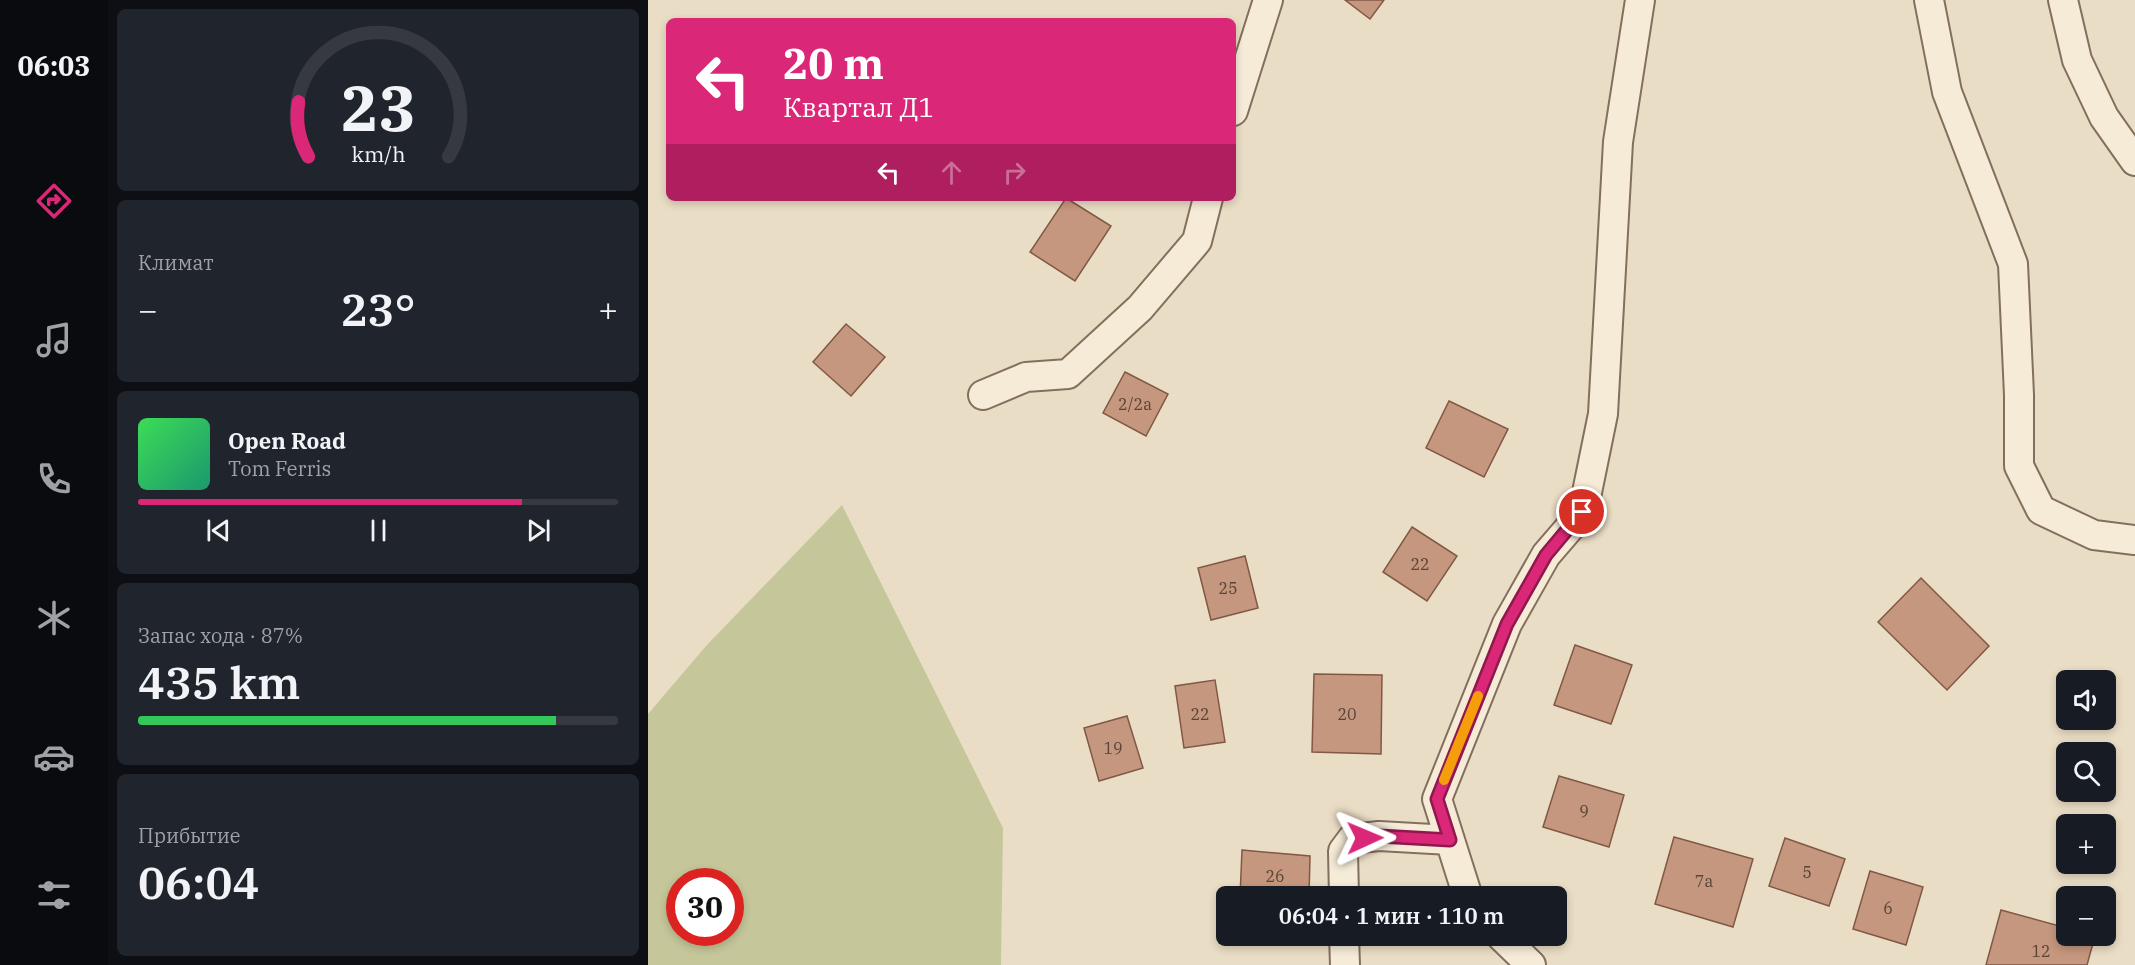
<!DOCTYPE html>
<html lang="ru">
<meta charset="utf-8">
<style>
body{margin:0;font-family:"IBM Plex Serif",serif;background:#20242c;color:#f1f3f6;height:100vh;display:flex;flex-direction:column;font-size:22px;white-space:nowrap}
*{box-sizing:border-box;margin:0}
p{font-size:20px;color:#9ea1a6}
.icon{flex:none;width:33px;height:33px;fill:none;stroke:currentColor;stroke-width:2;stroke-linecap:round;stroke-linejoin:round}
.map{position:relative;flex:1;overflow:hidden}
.panel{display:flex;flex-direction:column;gap:9px;padding:9px;background:#0d0f14;width:540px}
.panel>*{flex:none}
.guide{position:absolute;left:18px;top:18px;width:570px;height:183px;border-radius:9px;box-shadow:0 3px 9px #0003;background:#db2777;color:#fff;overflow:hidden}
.buttons{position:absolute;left:1408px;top:670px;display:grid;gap:12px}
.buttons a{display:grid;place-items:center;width:60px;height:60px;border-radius:9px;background:#171b24;box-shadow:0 3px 9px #0003;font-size:30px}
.speed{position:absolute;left:18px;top:868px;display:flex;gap:12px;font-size:30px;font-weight:700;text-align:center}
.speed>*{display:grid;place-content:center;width:78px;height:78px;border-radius:50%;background:#171b24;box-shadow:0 3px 9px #0003;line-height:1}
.speed .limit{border:9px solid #d22;background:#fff;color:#111}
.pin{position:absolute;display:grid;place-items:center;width:51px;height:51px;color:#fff;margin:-26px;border:3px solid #fff;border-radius:50%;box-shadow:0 2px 6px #0007}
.me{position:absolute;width:66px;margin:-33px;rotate:89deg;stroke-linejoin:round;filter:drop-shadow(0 0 4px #0008)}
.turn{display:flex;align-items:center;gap:21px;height:126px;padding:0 18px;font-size:27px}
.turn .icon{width:78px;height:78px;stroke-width:2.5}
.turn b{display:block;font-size:42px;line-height:51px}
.lanes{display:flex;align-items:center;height:57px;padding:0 18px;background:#0003;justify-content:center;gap:30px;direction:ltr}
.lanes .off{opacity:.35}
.big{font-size:45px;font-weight:600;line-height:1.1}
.panel .tile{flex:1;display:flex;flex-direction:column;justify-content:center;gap:9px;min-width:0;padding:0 21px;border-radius:9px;background:#20242c}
.panel .dial{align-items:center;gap:0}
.dial svg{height:156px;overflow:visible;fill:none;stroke:#363941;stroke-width:7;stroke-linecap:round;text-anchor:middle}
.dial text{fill:#f1f3f6;stroke:none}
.song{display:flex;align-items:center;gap:18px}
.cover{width:72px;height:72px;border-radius:9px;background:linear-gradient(135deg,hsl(130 70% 55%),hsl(160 70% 35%))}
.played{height:6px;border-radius:3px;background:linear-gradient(90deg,#db2777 80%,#363941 80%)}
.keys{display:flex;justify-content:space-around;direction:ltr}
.heat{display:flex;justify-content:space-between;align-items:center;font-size:33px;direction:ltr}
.charge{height:9px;border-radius:4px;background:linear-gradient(90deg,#34c759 87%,#363941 0)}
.trip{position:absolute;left:568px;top:886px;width:351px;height:60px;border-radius:9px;background:#171b24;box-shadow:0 3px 9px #0003;font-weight:600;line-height:60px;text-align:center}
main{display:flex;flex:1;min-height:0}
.tabs{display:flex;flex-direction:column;width:108px;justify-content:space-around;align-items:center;background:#090b0e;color:#9ea1a6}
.tabs .icon{width:42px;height:42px}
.tabs .active{color:#db2777}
.tabs b{font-size:27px;color:#f1f3f6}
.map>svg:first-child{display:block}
.green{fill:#c5c79a;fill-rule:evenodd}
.building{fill:#c5977e;stroke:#805845;stroke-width:1.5}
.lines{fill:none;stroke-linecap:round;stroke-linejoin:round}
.minor-casing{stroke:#836f5d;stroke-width:32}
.minor{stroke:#f5ebd7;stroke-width:28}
.route-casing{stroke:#8e194d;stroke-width:15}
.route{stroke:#db2777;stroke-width:10}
.slow{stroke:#f59e0b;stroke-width:10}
.labels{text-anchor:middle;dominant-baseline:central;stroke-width:6;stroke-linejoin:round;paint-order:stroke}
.number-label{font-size:16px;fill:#594437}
</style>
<main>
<nav class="tabs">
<b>06:03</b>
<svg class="icon active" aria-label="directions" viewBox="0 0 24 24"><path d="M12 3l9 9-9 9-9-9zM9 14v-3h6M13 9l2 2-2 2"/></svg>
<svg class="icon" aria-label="music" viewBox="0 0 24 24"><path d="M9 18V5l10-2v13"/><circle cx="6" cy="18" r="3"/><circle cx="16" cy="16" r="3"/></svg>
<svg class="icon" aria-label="phone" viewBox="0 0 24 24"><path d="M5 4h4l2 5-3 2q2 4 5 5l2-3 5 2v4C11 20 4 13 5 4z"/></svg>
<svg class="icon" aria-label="climate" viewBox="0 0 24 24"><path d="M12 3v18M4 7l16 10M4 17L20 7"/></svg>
<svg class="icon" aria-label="car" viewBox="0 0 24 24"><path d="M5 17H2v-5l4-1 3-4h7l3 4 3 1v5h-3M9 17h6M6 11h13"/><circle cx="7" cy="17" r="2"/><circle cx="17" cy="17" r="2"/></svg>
<svg class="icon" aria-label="filters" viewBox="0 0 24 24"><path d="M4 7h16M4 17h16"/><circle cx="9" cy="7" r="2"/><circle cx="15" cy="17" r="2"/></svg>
</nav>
<section class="panel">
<div class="tile dial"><svg viewBox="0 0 100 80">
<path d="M14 69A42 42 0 1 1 86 69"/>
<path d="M14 69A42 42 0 0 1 9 41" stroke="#db2777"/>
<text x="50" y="56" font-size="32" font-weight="700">23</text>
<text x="50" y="72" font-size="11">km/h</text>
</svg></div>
<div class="tile"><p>Климат</p>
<div class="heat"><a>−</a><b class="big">23°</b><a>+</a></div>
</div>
<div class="tile">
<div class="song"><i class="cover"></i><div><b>Open Road</b><p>Tom Ferris</p></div></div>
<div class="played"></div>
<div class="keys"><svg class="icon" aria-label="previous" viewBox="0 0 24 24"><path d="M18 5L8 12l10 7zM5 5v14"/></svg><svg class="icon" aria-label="pause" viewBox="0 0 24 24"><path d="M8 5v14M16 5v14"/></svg><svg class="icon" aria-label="next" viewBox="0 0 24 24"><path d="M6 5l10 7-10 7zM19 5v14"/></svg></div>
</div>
<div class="tile"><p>Запас хода · 87%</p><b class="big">435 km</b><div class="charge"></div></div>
<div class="tile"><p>Прибытие</p><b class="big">06:04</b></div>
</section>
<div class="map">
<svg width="1487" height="965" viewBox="0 0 1487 965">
<rect width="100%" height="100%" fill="#eaddc5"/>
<path class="green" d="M 194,505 L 355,828 L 353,965 L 0,965 L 0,714 L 58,646 ZM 32,882 L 82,882 L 82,933 L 32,933 Z"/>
<path class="building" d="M 697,0 L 736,0 L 722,19 Z
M 418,198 L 463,226 L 427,281 L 382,252 Z
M 198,324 L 237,357 L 203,396 L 165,362 Z
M 477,372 L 520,394 L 498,436 L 455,413 Z
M 801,401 L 860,429 L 836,477 L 778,448 Z
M 764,527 L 809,556 L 779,601 L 735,572 Z
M 597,556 L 610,608 L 563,620 L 550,568 Z
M 1273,578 L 1341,646 L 1299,690 L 1230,622 Z
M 927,645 L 984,665 L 963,724 L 906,705 Z
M 666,674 L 734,675 L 733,754 L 664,752 Z
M 567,680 L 577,742 L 536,748 L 527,686 Z
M 479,716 L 495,768 L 451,781 L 436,728 Z
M 911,776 L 976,795 L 961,847 L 895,827 Z
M 1026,837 L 1105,859 L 1085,927 L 1007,904 Z
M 1137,838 L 1197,859 L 1181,906 L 1121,886 Z
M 594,850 L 662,856 L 661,897 L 592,897 Z
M 1222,871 L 1275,887 L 1258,945 L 1205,929 Z
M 1353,910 L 1419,928 L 1419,936 L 1447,936 L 1439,965 L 1338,965 Z"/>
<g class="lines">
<g class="minor-casing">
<path id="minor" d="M 1281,0 L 1299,92 L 1365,264 L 1371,395 L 1371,466 L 1393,510 L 1446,535 L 1487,540
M 1415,0 L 1429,60 L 1456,117 L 1487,161
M 585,111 L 620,0
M 335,395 L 378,377 L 420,374 L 492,308 L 549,241 L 560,198
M 696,897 L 695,851 L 704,839 L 731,836 L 802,840
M 820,897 L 789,799 L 859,624 L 898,555 L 935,512 L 955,414 L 970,142 L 992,0
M 696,936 L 697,965
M 853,936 L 883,965"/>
</g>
<use href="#minor" class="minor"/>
</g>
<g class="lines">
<g class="route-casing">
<path id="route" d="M 717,838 L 731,836 L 802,840 L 789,799 L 859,624 L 898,555 L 934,512"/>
</g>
<use href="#route" class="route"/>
<path class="slow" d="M 796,780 L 830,696"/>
</g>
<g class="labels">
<g class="number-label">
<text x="487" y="404">2/2а</text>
<text x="772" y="564">22</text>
<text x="580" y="588">25</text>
<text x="552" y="714">22</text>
<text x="699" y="714">20</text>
<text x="465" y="748">19</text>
<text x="936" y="811">9</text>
<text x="1159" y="872">5</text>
<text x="627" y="876">26</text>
<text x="1056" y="881">7а</text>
<text x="1240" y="908">6</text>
<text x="1393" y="951">12</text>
</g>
</g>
</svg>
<div class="buttons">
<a><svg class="icon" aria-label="sound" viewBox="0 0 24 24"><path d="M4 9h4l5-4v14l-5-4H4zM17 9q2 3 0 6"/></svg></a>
<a><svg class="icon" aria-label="search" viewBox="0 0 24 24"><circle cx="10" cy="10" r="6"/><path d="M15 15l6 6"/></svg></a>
<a>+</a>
<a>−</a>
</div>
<div class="speed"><div class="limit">30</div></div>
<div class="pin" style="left:934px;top:512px;background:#d93025"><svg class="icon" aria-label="arrive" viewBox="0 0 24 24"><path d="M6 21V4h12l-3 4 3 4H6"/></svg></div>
<svg class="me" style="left:717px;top:838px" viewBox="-20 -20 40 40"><path d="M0-17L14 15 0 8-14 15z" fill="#db2777" stroke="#fff" stroke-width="4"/></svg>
<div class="trip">06:04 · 1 мин · 110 m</div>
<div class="guide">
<div class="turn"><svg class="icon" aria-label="left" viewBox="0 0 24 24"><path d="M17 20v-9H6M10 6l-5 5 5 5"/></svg><div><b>20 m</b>Квартал Д1</div></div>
<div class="lanes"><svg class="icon" aria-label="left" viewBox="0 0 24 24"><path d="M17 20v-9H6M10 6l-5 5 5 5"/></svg><svg class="icon off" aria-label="ahead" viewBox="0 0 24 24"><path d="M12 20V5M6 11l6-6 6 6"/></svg><svg class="icon off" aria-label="right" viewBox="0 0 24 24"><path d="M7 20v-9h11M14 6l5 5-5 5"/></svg></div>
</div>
</div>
</main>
